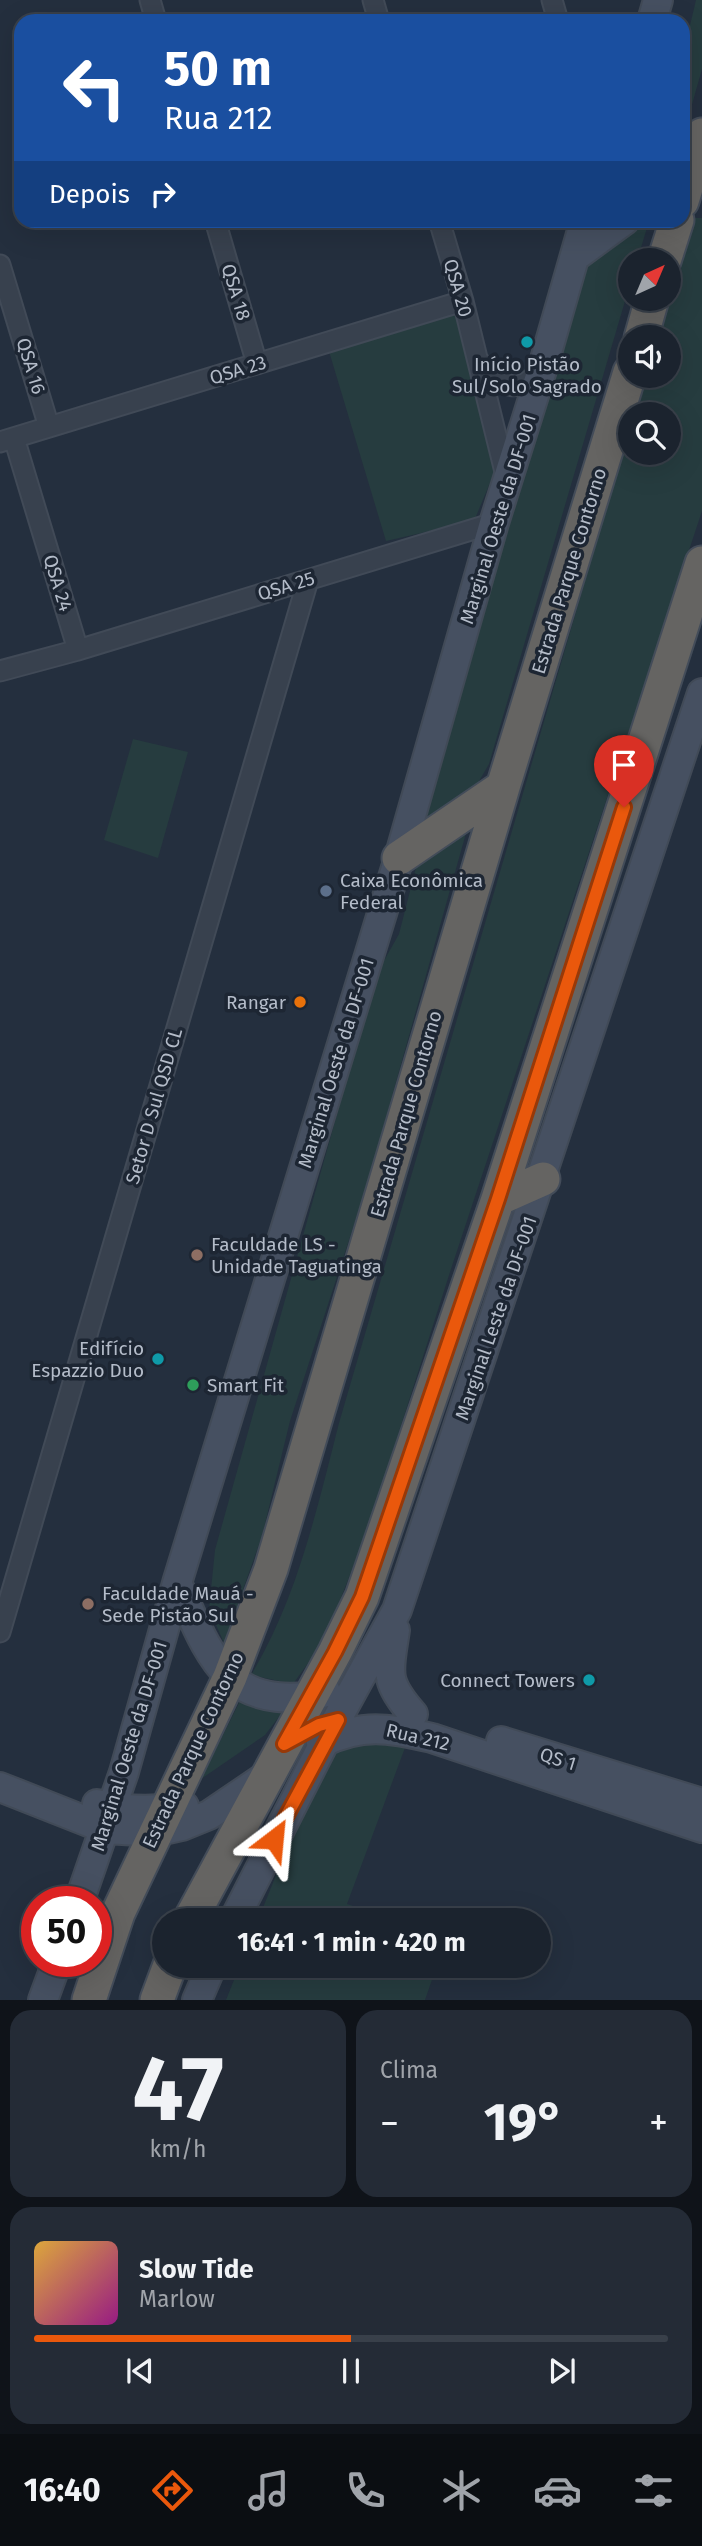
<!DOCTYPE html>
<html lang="pt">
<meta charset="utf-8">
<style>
body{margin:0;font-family:"Fira Sans",sans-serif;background:#242b36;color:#f1f3f6;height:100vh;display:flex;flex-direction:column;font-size:26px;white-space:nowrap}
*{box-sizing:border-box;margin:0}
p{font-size:23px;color:#a0a4aa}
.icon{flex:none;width:38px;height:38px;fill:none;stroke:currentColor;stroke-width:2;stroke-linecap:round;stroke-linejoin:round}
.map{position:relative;height:2000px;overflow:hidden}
.drawer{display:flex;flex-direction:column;gap:10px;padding:10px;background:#0f1319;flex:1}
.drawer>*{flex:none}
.banner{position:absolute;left:14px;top:14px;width:676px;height:214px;border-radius:21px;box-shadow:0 7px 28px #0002,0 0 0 2px #39404a;background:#1a4fa0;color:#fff;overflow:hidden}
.needle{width:46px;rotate:44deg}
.tools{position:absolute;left:618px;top:248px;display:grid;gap:14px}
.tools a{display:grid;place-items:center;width:63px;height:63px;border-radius:50%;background:#1b232e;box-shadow:0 7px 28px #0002,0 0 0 2px #39404a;font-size:35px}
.speed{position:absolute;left:21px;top:1886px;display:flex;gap:14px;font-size:35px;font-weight:700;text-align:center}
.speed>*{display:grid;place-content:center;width:91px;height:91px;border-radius:50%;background:#1b232e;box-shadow:0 7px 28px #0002,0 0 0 2px #39404a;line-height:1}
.speed .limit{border:10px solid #d22;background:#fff;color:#111}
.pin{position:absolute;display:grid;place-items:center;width:60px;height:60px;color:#fff;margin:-72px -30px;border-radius:50% 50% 50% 0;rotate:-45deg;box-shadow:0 0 7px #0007}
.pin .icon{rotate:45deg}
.me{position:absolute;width:77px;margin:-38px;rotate:29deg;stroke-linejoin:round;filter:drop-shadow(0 0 5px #0008)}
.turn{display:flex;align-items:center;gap:24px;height:147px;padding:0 35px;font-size:32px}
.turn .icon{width:91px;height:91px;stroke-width:2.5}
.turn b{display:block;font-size:49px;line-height:60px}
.then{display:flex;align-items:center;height:66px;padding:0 35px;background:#0003;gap:14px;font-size:26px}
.big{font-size:52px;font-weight:700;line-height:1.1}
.drawer .widget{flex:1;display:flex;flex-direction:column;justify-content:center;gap:10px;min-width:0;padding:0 24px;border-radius:21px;background:#242b36}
.drawer .dial{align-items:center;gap:0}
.dial b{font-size:91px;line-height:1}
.song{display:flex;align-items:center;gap:21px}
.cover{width:84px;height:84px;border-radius:10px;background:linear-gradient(135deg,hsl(40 70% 55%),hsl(310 70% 35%))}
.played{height:7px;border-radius:4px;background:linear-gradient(90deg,#ea580c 50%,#39404a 50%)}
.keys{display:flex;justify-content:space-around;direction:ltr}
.heat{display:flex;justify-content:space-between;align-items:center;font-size:38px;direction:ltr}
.drawer .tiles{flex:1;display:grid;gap:10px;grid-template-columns:1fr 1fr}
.widget:last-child{grid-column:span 2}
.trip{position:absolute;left:152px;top:1908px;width:399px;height:70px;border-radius:35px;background:#1b232e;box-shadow:0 7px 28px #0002,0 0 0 2px #39404a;font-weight:700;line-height:70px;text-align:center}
.tab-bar{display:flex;height:112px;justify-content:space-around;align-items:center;background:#0b0e12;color:#a0a4aa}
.tab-bar .icon{width:49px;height:49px}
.tab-bar .selected{color:#ea580c}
.tab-bar b{font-size:32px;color:#f1f3f6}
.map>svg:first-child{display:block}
.green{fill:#263c3f}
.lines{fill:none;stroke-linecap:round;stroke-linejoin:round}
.minor-casing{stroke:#414a57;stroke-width:23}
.secondary-casing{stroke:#414a57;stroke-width:32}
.trunk-casing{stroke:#434c59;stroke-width:37}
.minor{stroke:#38414e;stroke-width:19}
.secondary{stroke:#465061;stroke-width:28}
.trunk{stroke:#656462;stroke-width:33}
.route-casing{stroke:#983908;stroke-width:18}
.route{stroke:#ea580c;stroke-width:12}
.culture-dot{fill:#0f9aa8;stroke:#1d2633;stroke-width:2.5}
.service-dot{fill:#5c6f8a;stroke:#1d2633;stroke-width:2.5}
.food-dot{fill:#e8710a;stroke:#1d2633;stroke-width:2.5}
.education-dot{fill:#8d6e63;stroke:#1d2633;stroke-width:2.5}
.leisure-dot{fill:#2e9e5b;stroke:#1d2633;stroke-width:2.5}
.labels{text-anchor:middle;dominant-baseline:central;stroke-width:7;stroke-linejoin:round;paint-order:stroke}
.street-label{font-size:19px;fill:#b4bcc9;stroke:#1d2633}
.poi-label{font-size:19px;fill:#b4bcc9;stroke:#1d2633;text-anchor:start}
</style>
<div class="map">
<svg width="702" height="2000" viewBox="0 0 702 2000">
<rect width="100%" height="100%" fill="#242f3e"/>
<path class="green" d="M 696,0 L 702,0 L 702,69 L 687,122 C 672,86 688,36 696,0 Z
M 693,218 L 702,218 L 702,511 L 450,1272 L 368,1529 L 324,1641 L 293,1684 L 251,1675 C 297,1599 317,1509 339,1423 L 630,427 L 630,453 L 668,453 L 668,415 L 634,415 L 645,376 L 668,376 L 668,338 L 656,338 Z
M 649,221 L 637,261 L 630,261 L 630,284 L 489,764 L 475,788 L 419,827 L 586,254 L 618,231 Z
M 454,308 L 498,464 L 474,521 L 386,541 L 328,348 Z
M 133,739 L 188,752 L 158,858 L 104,840 Z
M 470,819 L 367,1185 L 290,1421 L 262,1536 L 224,1643 L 209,1609 L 215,1550 L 376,975 L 399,934 L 419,856 Z
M 245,1691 L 288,1705 L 265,1735 L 201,1779 Z
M 348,1739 L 406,1745 L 347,1904 L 395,1920 L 258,1920 L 322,1761 Z
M 240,1965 L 437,1965 L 425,2000 L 226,2000 Z"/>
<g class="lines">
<g class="minor-casing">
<path id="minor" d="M 150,0 L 156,21
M 373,0 L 379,21
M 552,0 L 558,21
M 215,220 L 257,364
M 439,220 L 463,301 L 507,480
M 0,265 L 49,427
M 478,360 C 489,375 504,391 524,384 C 530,381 537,374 542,370
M 14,438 L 78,650
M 0,442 L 463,301
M 0,671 L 78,650 L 494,523
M 0,1632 L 308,580"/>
</g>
<g class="secondary-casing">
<path id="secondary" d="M 652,21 L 658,0
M 576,256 L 625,220
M 177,1583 C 192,1614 204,1652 230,1677 C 255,1700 296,1702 326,1692
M 395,1630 C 389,1672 383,1680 413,1714
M 501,1741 L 702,1803
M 321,1743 C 362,1723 389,1728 432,1738 L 702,1828
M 0,1787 L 106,1829 L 155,1832 L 182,1826 L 209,1815 L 268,1775
M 97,1804 C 126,1811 154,1812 184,1806
M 79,1902 L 124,1772 L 177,1583 L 399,858 L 494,523 L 542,370 L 585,220
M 234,1920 L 325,1741 L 397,1610 L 702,693
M 43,2000 L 57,1962
M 197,2000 L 212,1965"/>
</g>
<g class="trunk-casing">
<path id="trunk" d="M 682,201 L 702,135
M 664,261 L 677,220
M 641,338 L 652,299
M 399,858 L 503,787
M 498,1199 L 543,1179
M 190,1920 L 335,1652 L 362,1597 L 498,1199 L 702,563
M 89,2000 L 118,1913 L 230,1677 L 271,1569 L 503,787 L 630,372
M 157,2000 L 170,1965"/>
</g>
<use href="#minor" class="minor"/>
<use href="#secondary" class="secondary"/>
<use href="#trunk" class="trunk"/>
</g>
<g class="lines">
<g class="route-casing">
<path id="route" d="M 274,1839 L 338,1720 L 319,1725 L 284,1744 L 335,1652 L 362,1597 L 498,1199 L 624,807"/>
</g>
<use href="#route" class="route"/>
</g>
<g class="culture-dot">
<circle cx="527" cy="342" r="7"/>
<circle cx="158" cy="1359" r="7"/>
<circle cx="589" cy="1680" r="7"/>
</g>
<circle class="service-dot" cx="326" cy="891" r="7"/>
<circle class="food-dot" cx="300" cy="1002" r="7"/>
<g class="education-dot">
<circle cx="197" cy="1255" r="7"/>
<circle cx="88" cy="1604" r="7"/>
</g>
<circle class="leisure-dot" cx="193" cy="1385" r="7"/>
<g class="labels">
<g class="street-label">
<text transform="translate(458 288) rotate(74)">QSA 20</text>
<text transform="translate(236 292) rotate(73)">QSA 18</text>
<text transform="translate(31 366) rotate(73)">QSA 16</text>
<text transform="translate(238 370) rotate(-17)">QSA 23</text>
<text transform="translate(498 519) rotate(-73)">Marginal Oeste da DF-001</text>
<text transform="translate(569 571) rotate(-73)">Estrada Parque Contorno</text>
<text transform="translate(58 583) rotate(73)">QSA 24</text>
<text transform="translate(286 586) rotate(-17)">QSA 25</text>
<text transform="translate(336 1063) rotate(-73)">Marginal Oeste da DF-001</text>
<text transform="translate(154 1106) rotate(-74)">Setor D Sul QSD CL</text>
<text transform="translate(406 1114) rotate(-74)">Estrada Parque Contorno</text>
<text transform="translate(496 1318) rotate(-71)">Marginal Leste da DF-001</text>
<text transform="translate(418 1737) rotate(13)">Rua 212</text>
<text transform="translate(129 1746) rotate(-73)">Marginal Oeste da DF-001</text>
<text transform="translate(193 1750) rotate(-65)">Estrada Parque Contorno</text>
<text transform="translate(558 1759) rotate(17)">QS 1</text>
</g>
<g class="poi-label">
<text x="527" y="364" text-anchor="middle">Início Pistão<tspan x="527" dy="22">Sul/Solo Sagrado</tspan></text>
<text x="340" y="880">Caixa Econômica<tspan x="340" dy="22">Federal</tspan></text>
<text x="286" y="1002" text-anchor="end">Rangar</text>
<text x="211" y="1244">Faculdade LS -<tspan x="211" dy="22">Unidade Taguatinga</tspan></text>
<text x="144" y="1348" text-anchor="end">Edifício<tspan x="144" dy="22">Espazzio Duo</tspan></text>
<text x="207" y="1385">Smart Fit</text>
<text x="102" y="1593">Faculdade Mauá -<tspan x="102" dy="22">Sede Pistão Sul</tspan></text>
<text x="575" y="1680" text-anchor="end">Connect Towers</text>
</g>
</g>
</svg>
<div class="tools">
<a><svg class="needle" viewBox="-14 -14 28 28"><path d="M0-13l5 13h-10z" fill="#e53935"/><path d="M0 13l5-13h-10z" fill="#a0a4aa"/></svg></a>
<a><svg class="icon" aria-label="sound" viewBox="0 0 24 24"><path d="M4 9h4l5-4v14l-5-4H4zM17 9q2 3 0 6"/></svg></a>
<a><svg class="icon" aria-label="search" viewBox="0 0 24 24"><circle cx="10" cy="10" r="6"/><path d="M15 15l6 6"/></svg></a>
</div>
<div class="speed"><div class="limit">50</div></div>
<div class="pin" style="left:624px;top:807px;background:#d93025"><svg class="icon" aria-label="arrive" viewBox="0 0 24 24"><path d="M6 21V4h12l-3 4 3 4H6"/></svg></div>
<svg class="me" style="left:274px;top:1839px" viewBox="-20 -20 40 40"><path d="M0-17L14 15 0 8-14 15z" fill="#ea580c" stroke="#fff" stroke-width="4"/></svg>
<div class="trip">16:41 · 1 min · 420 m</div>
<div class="banner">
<div class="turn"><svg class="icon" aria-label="left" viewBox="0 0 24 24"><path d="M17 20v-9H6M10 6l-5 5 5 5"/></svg><div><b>50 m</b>Rua 212</div></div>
<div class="then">Depois<svg class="icon" aria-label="right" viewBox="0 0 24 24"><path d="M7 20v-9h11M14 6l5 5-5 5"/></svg></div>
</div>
</div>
<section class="drawer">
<div class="tiles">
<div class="widget dial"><b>47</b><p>km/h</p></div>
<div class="widget"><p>Clima</p>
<div class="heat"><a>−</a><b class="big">19°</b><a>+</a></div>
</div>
<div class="widget">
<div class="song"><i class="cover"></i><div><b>Slow Tide</b><p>Marlow</p></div></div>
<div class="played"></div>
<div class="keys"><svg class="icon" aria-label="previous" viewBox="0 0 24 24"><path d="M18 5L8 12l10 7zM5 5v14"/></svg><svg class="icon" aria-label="pause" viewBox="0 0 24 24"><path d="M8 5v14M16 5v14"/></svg><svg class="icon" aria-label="next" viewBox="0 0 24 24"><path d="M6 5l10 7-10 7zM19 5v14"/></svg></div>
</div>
</div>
</section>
<nav class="tab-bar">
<b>16:40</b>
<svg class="icon selected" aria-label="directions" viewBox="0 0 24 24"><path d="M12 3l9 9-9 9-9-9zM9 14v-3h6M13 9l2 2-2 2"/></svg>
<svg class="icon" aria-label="music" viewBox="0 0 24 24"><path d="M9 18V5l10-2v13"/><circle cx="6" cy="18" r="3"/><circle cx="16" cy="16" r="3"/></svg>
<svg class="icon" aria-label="phone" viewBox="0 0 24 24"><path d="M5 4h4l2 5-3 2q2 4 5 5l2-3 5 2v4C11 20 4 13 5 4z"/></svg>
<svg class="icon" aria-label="climate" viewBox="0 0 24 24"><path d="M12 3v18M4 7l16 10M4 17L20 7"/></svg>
<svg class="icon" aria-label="car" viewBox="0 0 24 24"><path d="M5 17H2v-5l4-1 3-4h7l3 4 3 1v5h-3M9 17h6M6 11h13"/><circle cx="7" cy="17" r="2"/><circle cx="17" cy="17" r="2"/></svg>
<svg class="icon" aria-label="filters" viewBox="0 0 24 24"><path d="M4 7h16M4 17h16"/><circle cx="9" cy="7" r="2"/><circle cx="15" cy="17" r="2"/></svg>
</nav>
